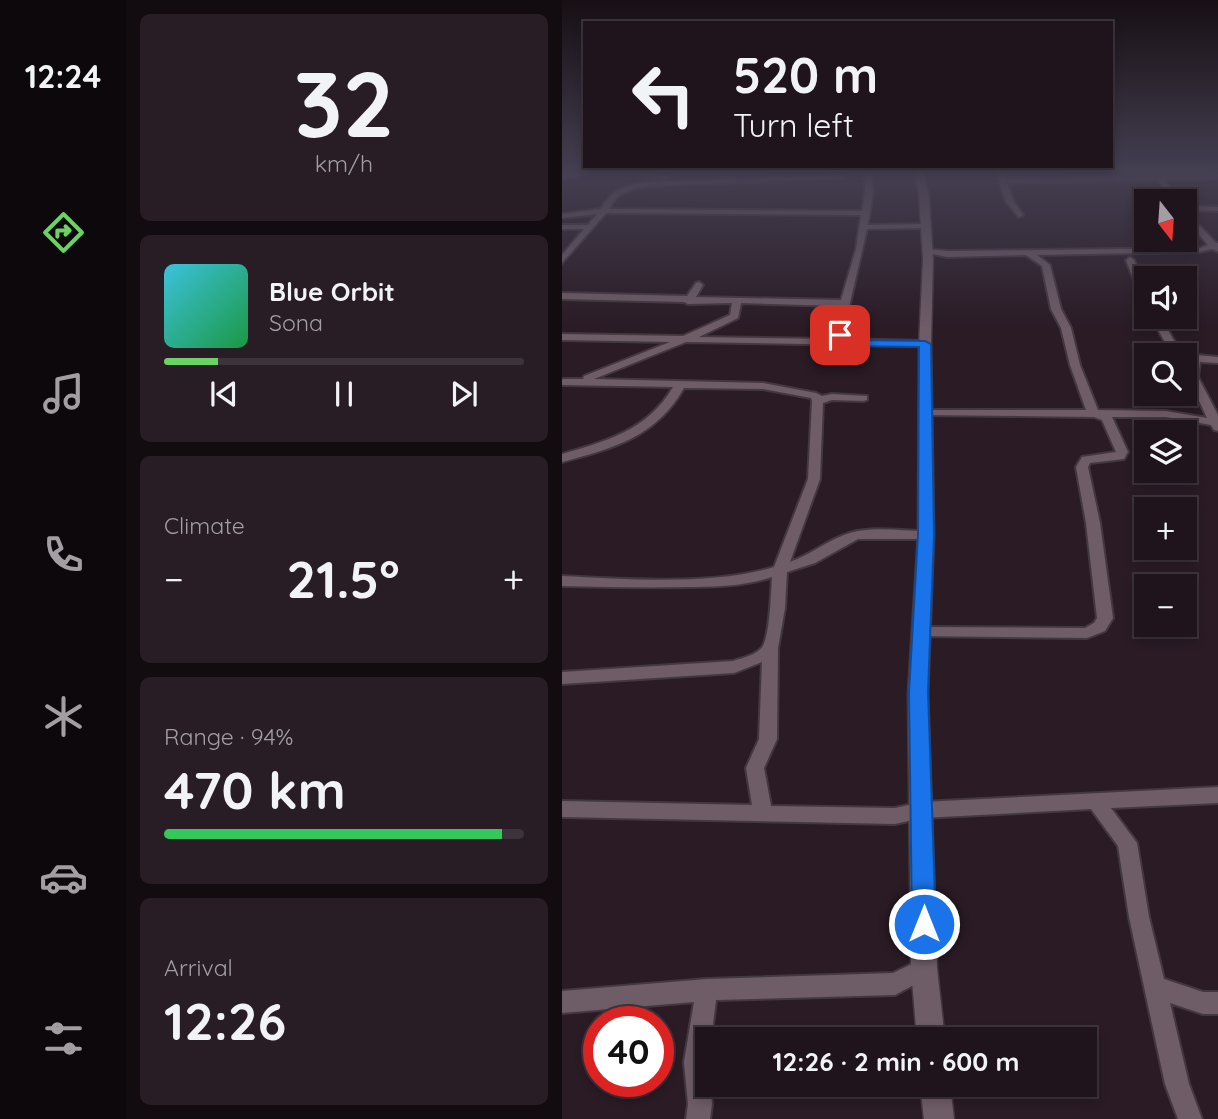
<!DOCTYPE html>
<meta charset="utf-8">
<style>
body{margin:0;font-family:Quicksand,sans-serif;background:#281d25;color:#f1f3f6;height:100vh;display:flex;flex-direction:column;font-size:26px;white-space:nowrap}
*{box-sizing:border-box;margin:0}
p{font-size:23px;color:#a29ea3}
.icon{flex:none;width:38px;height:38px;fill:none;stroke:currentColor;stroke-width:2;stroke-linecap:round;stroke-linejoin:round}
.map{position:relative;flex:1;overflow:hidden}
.details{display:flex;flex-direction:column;gap:14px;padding:14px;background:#120b0f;width:436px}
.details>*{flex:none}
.hud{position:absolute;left:21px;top:21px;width:530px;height:147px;border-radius:0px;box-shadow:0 4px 10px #0003,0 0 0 2px #3d333b;background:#20141c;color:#f1f3f6;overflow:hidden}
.needle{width:46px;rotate:163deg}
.controls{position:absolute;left:572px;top:189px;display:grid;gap:14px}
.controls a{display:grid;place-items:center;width:63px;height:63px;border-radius:0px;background:#20141c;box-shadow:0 4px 10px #0003,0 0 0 2px #3d333b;font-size:35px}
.speed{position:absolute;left:21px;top:1006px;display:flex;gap:14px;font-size:35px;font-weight:700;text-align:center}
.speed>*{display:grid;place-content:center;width:91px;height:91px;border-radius:50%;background:#20141c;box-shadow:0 4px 10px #0003,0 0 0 2px #3d333b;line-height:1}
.speed .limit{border:10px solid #d22;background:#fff;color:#111}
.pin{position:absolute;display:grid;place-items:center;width:60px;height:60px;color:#fff;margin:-30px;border-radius:14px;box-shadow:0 4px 10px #0006}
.me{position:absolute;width:77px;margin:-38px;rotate:0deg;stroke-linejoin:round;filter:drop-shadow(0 0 5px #0008)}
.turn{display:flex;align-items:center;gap:24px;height:147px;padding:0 35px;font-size:32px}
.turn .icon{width:91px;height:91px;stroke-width:2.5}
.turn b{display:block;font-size:49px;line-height:60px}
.big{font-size:52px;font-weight:800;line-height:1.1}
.details .card{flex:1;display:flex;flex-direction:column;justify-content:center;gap:10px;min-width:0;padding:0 24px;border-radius:10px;background:#281d25}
.details .dial{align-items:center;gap:0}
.dial b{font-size:91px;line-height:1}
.song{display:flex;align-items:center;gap:21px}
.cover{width:84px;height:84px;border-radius:10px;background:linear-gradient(135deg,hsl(190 70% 55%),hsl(140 70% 35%))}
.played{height:7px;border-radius:4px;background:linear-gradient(90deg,#6bd363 15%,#3d333b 15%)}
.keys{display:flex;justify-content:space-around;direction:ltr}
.heat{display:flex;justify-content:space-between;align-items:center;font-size:38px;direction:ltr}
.charge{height:10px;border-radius:5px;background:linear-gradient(90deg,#34c759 94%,#3d333b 0)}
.trip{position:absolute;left:133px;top:1027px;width:402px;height:70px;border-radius:0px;background:#20141c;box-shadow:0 4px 10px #0003,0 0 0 2px #3d333b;font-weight:800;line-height:70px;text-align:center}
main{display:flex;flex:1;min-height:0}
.tab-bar{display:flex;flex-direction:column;width:126px;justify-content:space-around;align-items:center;background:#0d080b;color:#a29ea3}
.tab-bar .icon{width:49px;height:49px}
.tab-bar .selected{color:#6bd363}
.tab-bar b{font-size:32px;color:#f1f3f6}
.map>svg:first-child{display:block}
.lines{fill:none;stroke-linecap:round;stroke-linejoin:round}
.minor-casing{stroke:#443840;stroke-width:4}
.tertiary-casing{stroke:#443840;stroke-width:3}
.minor{fill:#6e5c67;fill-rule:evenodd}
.tertiary{fill:#6e5c67;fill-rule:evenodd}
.wall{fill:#52424d}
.route{fill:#1a73e8;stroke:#114b97;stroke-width:2}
</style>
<main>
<nav class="tab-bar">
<b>12:24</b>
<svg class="icon selected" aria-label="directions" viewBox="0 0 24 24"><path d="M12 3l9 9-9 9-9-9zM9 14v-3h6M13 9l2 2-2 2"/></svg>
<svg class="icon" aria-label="music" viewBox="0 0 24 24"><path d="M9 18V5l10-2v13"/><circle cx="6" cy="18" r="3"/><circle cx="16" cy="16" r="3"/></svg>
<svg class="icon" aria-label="phone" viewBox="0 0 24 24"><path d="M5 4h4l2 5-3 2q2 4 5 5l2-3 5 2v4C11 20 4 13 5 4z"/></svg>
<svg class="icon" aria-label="climate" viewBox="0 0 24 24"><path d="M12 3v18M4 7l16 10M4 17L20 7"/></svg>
<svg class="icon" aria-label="car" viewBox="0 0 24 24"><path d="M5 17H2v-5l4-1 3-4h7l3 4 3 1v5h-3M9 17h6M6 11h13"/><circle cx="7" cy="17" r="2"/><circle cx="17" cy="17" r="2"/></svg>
<svg class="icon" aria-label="filters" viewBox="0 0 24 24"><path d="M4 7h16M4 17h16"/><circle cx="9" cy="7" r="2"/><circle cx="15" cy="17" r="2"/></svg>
</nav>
<section class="details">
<div class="card dial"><b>32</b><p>km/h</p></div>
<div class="card">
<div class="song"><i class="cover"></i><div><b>Blue Orbit</b><p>Sona</p></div></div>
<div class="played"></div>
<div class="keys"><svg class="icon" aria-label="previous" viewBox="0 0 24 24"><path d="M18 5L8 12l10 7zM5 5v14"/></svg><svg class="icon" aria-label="pause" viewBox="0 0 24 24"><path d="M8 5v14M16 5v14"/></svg><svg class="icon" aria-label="next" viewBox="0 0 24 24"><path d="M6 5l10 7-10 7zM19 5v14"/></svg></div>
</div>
<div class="card"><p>Climate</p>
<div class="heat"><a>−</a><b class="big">21.5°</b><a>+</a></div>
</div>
<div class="card"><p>Range · 94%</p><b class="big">470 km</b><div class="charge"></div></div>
<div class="card"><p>Arrival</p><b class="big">12:26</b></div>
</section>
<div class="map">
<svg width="657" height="1119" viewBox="0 0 657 1119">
<rect width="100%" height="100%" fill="#2a1b25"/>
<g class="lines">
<g class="minor-casing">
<path id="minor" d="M 15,172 L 31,172 L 0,179 L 0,175 Z
M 76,172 L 91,172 L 106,177 L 103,179 Z
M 303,172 L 309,172 L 311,191 L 306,225 L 364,224 L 368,226 L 364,228 L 305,229 L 288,303 L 283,335 L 279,339 L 363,341 L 368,344 L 367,346 L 124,342 L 32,379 L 201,383 L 254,393 L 260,396 L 270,394 L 305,396 L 305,400 L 301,401 L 270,400 L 261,403 L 258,479 L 228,562 C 248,555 263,542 282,535 C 306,525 339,531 364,531 L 371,535 L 364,539 L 296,539 L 253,563 L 225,572 L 223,608 L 216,648 L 215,739 L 202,768 L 209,806 L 333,808 L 360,802 L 657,787 L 657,803 L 549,808 L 575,843 L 587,917 L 602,979 L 641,992 L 657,992 L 657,1014 L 641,1014 L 608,1003 L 627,1084 L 640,1119 L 616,1119 L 603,1084 L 567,917 L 556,846 L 529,809 L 360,818 L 333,824 L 0,817 L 0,801 L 190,805 L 184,768 L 197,739 L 200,662 L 172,673 L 0,684 L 0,672 L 171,661 C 180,658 195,655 201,646 C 208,632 209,593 210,577 C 183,586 153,587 125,587 C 83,588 42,587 0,586 L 0,576 C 63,579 152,586 212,567 L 246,479 L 250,401 L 249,398 L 201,389 L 122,388 C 94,437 52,448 0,462 L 0,454 C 45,441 86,430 111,387 L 0,385 L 0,379 L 21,379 L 22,376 L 108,342 L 0,340 L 0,334 L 121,336 L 168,315 L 170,303 L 126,304 L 122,302 L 0,299 L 0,293 L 125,296 L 134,283 L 137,282 L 141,285 L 134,297 L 279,300 L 294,249 L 299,215 L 44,213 L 0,263 L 0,255 L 22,229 L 0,229 L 0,225 L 26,225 L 35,214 L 0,218 L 0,214 L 39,209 C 50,188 65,185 87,182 L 280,175 L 282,178 L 87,186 C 69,189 56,191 47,209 L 300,211 L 303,191 ZM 179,303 L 278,306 L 273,334 L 268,339 L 137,337 L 176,318 Z
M 435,172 L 442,172 L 444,179 L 657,175 L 657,179 L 603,180 L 617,201 L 609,201 L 596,180 L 445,183 L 452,202 L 461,215 L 457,217 L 444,202 Z
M 623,206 L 657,207 L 657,211 L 623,210 Z
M 623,211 L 654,243 L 657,243 L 657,252 L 650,249 L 638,252 L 475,255 L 488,265 L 499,309 L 509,328 L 518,365 L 536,410 L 604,411 L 645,418 L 626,377 L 627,360 L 623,358 L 623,355 L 609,353 L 589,317 L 599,317 C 618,351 614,354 657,357 L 657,363 L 638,362 L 636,377 L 657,417 L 657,431 L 652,430 L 649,425 L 604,417 L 550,417 L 566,452 L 562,459 L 528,463 L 526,467 L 538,523 L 551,618 L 543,631 L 525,638 L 356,636 L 353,632 L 356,628 L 361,627 L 523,628 L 532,623 L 535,618 L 524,523 L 514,467 L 520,457 L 554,452 L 540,420 L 532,417 L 359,415 L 359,411 L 363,410 L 524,410 L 508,365 L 499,328 L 489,309 L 480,266 L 464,255 L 385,257 L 362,252 L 366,249 L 385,251 L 638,248 L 646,245 L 623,218 Z
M 568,257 L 572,260 L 584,288 L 584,301 L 579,298 L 564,260 Z
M 362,958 L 370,961 L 373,968 L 370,975 L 333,995 L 154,1000 L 149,1040 L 145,1040 L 145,1085 L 148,1085 L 150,1104 L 148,1119 L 124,1119 L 126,1104 L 122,1062 L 132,1002 L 0,1013 L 0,991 L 145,979 L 331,973 Z"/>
</g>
<g class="tertiary-casing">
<path id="tertiary" d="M 353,172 L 361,172 L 367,196 L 371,259 L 369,344 L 372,535 L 366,693 L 375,968 L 383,1040 L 355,1040 L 349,968 L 346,693 L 356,535 L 357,344 L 361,259 L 357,196 Z
M 358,1085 L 388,1085 L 392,1119 L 362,1119 Z"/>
</g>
<use href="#minor" class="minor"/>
<use href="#tertiary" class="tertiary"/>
</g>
<path class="wall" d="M 591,471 L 618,471 L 615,484 L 595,484 Z"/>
<linearGradient id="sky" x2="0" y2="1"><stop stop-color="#170f14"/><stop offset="0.52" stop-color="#443f51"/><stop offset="1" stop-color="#443f51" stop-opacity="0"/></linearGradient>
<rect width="657" height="329" fill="url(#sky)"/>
<path class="route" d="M 278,331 L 290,340 L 363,341 L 369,344 L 372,535 L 366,692 L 374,924 L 370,932 L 362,935 L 354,932 L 350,924 L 347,692 L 356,535 L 357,347 L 287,346 L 272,335 Z"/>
</svg>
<div class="controls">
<a><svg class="needle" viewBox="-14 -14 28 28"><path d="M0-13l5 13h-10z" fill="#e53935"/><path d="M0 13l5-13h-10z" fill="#a29ea3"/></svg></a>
<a><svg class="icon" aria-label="sound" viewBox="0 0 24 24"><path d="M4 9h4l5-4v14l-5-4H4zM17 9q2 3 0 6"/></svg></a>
<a><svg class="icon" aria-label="search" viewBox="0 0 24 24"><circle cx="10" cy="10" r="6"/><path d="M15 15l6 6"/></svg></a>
<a><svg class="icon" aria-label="layers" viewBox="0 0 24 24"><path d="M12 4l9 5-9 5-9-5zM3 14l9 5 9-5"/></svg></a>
<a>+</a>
<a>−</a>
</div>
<div class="speed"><div class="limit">40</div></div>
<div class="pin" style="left:278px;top:335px;background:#d93025"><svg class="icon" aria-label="arrive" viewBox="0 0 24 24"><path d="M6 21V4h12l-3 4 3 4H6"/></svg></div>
<svg class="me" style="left:362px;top:924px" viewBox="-20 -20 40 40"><circle r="17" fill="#1a73e8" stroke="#fff" stroke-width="3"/><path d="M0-11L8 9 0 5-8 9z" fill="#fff"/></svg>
<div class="trip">12:26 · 2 min · 600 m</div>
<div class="hud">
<div class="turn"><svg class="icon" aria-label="left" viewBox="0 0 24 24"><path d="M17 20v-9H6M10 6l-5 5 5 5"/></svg><div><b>520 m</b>Turn left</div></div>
</div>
</div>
</main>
